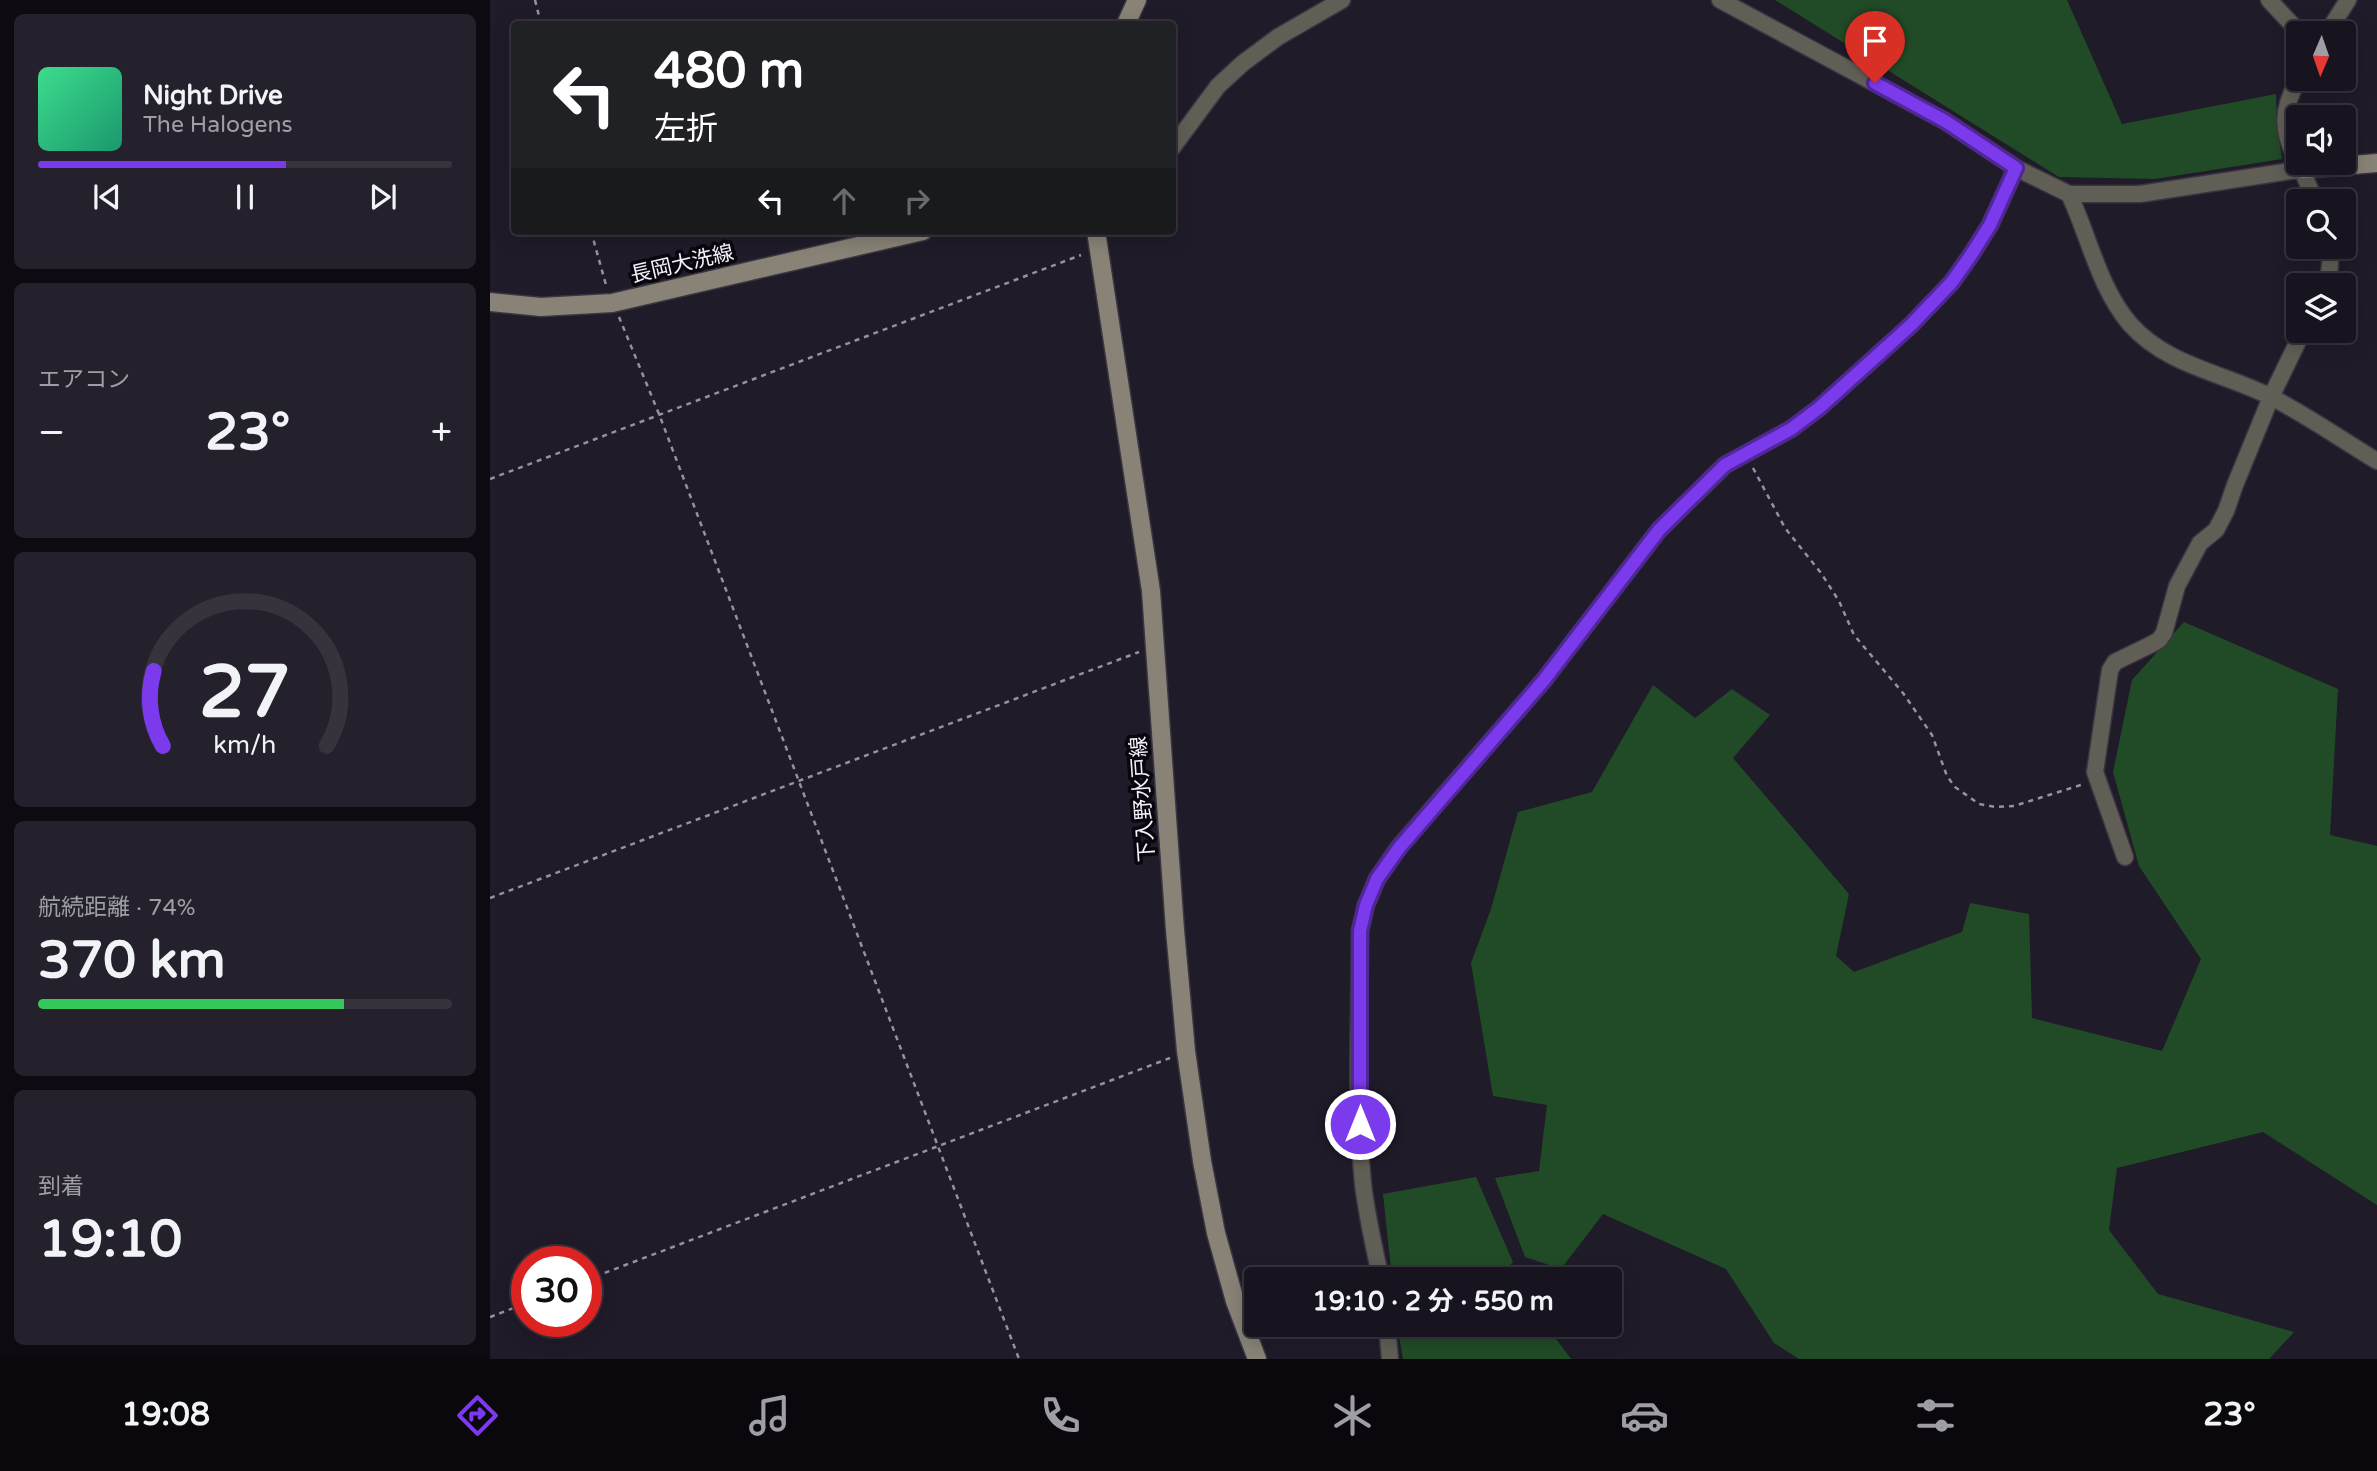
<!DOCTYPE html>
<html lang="ja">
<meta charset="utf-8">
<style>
body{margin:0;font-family:"Varela Round","Noto Sans JP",sans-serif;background:#25212c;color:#f1f3f6;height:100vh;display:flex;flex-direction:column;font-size:26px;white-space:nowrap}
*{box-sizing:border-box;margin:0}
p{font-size:23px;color:#9f9ea4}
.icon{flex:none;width:38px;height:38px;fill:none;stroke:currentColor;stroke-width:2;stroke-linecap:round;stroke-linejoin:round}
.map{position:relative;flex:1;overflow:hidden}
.panel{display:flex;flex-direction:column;gap:14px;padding:14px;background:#0d0b11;width:490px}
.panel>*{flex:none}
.top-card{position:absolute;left:21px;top:21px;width:665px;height:214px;border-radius:7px;box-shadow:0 4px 18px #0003,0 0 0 2px #36333d;background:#202124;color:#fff;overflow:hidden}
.needle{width:46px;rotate:182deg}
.controls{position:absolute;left:1796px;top:21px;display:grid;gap:14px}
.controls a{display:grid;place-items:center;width:70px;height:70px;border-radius:7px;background:#18141f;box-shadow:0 4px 18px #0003,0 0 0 2px #36333d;font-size:35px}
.speed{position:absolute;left:21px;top:1246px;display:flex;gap:14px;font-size:35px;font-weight:700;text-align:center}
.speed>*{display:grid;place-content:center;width:91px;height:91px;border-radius:50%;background:#18141f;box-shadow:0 4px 18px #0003,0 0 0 2px #36333d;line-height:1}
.speed .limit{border:10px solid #d22;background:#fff;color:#111}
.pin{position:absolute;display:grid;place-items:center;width:60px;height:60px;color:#fff;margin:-72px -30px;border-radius:50% 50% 50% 0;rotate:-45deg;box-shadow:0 0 7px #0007}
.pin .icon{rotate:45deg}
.me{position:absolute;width:77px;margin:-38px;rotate:0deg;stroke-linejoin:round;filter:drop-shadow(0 0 5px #0008)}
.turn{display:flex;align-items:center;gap:24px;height:147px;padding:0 28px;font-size:32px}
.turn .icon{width:91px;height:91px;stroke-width:2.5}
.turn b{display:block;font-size:49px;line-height:60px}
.lanes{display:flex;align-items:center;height:66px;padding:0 28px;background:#0003;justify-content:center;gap:35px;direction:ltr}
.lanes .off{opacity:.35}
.big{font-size:52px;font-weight:700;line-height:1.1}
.panel .tile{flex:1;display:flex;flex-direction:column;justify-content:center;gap:10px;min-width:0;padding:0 24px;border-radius:10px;background:#25212c}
.panel .dial{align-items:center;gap:0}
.dial svg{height:182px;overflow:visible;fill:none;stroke:#36333d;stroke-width:7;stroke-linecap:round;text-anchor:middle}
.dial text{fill:#f1f3f6;stroke:none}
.song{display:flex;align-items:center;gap:21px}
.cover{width:84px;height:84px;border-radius:10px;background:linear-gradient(135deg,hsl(150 70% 55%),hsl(160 70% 35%))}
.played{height:7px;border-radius:4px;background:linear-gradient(90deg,#7c3aed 60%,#36333d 60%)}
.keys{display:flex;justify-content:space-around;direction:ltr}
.heat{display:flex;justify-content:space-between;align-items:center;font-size:38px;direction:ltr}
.charge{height:10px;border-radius:5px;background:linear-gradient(90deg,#34c759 74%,#36333d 0)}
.trip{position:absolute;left:754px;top:1267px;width:378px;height:70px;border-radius:7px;background:#18141f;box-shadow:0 4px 18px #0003,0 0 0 2px #36333d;font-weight:700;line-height:70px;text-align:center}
.tab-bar{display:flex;height:112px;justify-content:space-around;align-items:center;background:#0a080c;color:#9f9ea4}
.tab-bar .icon{width:49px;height:49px}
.tab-bar .active{color:#7c3aed}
.tab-bar b{font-size:32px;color:#f1f3f6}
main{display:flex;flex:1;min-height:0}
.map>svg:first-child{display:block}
.green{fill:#214b26}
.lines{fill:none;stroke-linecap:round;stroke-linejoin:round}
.street-casing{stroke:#3a3542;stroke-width:19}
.secondary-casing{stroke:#3a3542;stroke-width:21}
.path{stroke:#96919e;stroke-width:2.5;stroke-dasharray:5 5;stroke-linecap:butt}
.street{stroke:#615e56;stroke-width:16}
.secondary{stroke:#888376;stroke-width:18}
.route-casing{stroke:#51269a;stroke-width:18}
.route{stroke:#7c3aed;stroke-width:12}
.labels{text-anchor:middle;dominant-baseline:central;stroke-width:7;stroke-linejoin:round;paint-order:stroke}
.street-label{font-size:21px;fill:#f6f2fd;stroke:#09070d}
</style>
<main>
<section class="panel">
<div class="tile">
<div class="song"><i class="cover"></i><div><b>Night Drive</b><p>The Halogens</p></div></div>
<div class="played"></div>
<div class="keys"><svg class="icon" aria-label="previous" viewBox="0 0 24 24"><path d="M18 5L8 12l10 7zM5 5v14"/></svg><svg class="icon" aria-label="pause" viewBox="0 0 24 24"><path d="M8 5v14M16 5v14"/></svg><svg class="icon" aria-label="next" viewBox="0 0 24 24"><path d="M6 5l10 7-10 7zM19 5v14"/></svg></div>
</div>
<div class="tile"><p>エアコン</p>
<div class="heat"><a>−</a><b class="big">23°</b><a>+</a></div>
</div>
<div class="tile dial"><svg viewBox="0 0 100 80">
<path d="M14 69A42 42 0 1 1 86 69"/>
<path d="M14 69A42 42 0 0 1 10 36" stroke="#7c3aed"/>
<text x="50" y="56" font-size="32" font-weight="700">27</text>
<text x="50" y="72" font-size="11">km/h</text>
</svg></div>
<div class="tile"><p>航続距離 · 74%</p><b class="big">370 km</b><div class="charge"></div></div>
<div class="tile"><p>到着</p><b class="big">19:10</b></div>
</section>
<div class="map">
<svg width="1887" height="1359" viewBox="0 0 1887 1359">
<rect width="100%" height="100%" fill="#201b29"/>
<path class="green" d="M 1285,0 L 1577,0 L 1632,124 L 1786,94 L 1787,126 L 1792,159 L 1665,179 L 1569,177 Z
M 1694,622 L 1848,689 L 1840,835 L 1887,846 L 1887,1205 L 1773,1132 L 1627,1168 L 1619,1230 L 1668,1294 L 1804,1332 L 1779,1359 L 1309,1359 L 1284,1343 L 1236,1269 L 1113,1214 L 1071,1269 L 1035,1257 L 1005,1178 L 1049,1171 L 1057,1105 L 1003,1096 L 981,963 L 1001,909 L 1028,812 L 1102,792 L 1163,685 L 1205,718 L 1242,689 L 1280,715 L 1243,758 L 1359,894 L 1346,956 L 1364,972 L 1472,932 L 1480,903 L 1539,914 L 1542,1018 L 1672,1051 L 1711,959 L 1649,866 L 1623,772 L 1642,680 Z
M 986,1177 L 1023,1262 L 1011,1277 L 1012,1279 L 902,1279 L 893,1194 Z
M 907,1325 L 1047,1325 L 1067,1340 L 1081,1359 L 913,1359 Z"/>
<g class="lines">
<g class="street-casing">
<path id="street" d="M 1230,0 L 1455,121 L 1526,168 L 1579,194 L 1650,194 L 1813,169
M 1779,0 L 1810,33
M 1837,33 L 1858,0
M 682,148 L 728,86 L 753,63 L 788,37 L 852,0
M 1808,161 C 1790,132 1792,107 1809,79
M 1809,163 L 1825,201
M 1579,194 C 1599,236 1609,288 1640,324 C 1677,366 1734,373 1781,397 C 1818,416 1852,440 1887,461
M 1835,285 C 1841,273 1841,260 1839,247
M 1635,857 L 1605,772 L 1620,670 L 1625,662 L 1660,645 L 1669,640 L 1674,633 L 1687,586 L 1710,543 L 1726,530 L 1736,511 L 1745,485 L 1781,397 L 1813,331
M 891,1279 C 884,1248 877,1216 873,1184 C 865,1101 870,1015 870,931 L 876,905 L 887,879 L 909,847 L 1054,680 L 1169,530 L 1235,465 L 1301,429 L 1329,408 L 1421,325 L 1462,282 L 1481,255 L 1500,225 L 1526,168
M 897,1325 L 900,1359"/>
</g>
<g class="secondary-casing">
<path id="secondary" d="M 636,24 L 647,0
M 1813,169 L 1887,163
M 606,231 L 661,591 L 685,930 L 696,1051 L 712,1161 L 726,1233 L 745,1301 L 767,1359
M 0,302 L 51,307 L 122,303 L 433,231"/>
</g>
<path class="path" d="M 45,0 L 51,24
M 101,231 L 116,285
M 129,317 L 169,414 L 529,1359
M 1263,468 L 1295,528 L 1331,573 L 1349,601 L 1364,635 L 1413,693 L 1442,735 L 1457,776 L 1465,787 L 1489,804 L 1506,807 L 1524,806 L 1591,785
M 0,479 L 591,255
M 0,898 L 649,652
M 96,1280 L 680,1058
M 0,1317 L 37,1303"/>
<use href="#street" class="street"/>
<use href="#secondary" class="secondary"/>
</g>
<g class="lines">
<g class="route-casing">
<path id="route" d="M 870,1124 L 870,931 L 876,905 L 887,879 L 909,848 L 1054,680 L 1169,530 L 1235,465 L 1301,429 L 1329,408 L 1421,325 L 1462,282 L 1481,255 L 1500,225 L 1526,168 L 1455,121 L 1385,83"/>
</g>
<use href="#route" class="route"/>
</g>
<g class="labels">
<g class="street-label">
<text transform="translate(192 264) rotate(-13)">長岡大洗線</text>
<text transform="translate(653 799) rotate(-94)">下入野水戸線</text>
</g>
</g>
</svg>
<div class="controls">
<a><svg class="needle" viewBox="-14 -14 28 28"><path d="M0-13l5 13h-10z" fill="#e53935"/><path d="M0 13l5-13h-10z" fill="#9f9ea4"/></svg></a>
<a><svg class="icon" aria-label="sound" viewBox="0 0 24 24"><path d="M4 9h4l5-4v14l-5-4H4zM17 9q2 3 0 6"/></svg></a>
<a><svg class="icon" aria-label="search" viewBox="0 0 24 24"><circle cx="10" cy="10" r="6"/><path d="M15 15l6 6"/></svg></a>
<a><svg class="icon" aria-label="layers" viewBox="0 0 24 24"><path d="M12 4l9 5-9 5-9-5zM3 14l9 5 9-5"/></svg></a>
</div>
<div class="speed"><div class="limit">30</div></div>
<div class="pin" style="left:1385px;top:83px;background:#d93025"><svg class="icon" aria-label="arrive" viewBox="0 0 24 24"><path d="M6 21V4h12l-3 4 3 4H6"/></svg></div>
<svg class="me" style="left:870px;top:1124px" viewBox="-20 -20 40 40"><circle r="17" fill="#7c3aed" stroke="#fff" stroke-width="3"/><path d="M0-11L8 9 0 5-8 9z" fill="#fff"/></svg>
<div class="trip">19:10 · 2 分 · 550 m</div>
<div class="top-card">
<div class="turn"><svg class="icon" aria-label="left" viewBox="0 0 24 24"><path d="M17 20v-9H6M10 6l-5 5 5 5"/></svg><div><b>480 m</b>左折</div></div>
<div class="lanes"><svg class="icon" aria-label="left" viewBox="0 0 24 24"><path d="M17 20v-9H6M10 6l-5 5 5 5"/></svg><svg class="icon off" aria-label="ahead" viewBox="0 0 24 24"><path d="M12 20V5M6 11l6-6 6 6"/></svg><svg class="icon off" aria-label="right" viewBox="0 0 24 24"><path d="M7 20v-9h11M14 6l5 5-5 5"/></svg></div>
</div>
</div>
</main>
<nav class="tab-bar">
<b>19:08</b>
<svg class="icon active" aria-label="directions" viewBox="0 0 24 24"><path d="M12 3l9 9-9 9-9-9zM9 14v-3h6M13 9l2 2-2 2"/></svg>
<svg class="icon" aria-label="music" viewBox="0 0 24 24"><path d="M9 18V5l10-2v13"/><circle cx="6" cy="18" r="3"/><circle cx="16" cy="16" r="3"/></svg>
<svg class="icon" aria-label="phone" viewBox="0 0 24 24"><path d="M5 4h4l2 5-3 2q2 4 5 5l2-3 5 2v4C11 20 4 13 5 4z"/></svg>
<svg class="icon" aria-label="climate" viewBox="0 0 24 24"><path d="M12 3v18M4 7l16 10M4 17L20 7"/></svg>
<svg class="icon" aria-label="car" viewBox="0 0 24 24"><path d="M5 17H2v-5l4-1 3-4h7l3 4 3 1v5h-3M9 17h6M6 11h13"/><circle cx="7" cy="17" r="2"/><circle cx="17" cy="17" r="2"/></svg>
<svg class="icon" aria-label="filters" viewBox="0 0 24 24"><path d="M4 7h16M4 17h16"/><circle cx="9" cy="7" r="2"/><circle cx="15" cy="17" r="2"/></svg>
<b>23°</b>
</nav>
